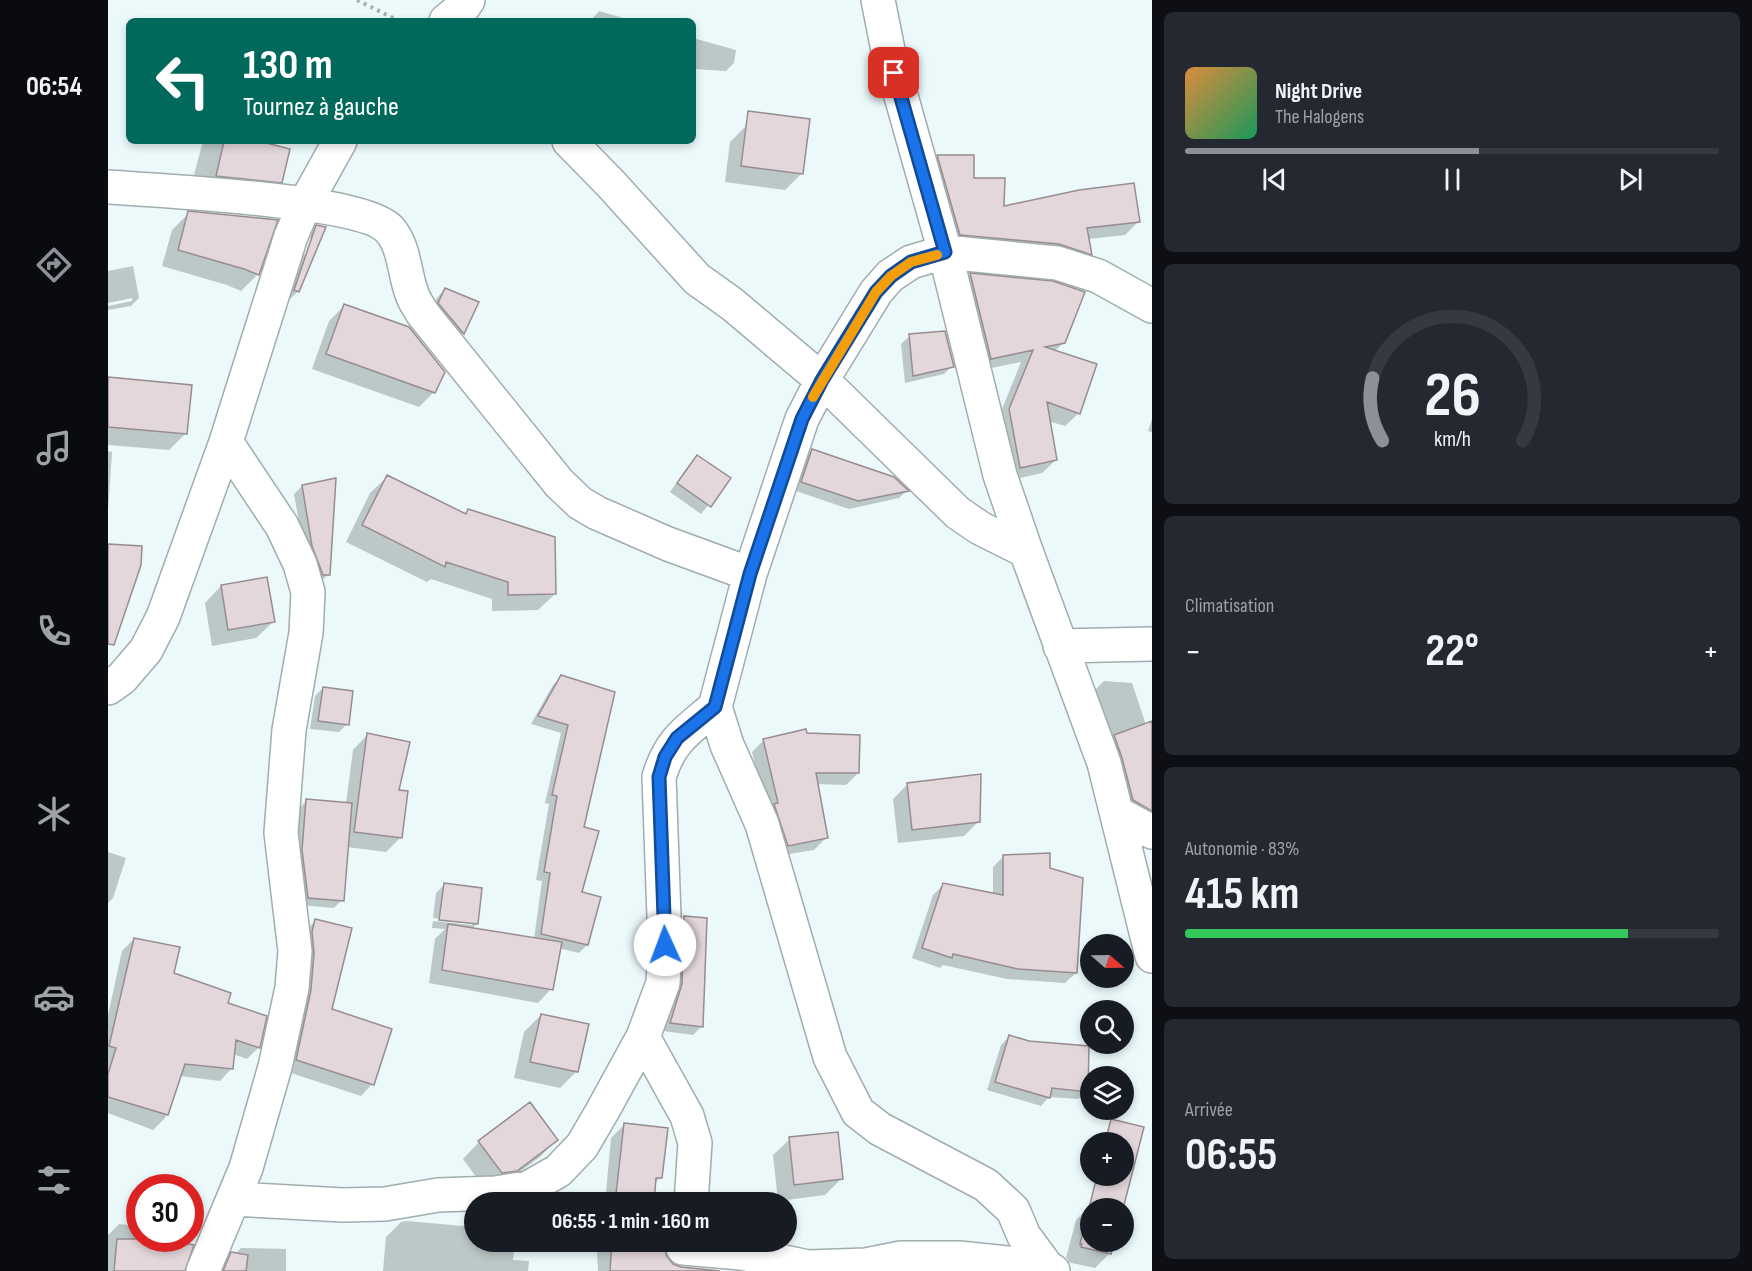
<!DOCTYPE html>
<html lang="fr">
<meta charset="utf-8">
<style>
body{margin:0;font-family:"Sofia Sans Condensed",sans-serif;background:#242831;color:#f1f3f6;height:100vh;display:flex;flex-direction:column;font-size:22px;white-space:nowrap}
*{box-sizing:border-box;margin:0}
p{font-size:20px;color:#9ea1a6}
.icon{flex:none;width:33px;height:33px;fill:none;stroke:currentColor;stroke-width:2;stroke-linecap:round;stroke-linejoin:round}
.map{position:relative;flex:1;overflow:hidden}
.details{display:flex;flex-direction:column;gap:12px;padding:12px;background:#0d0f14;width:600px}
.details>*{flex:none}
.banner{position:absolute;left:18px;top:18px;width:570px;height:126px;border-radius:9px;box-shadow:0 3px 9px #0003;background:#00695c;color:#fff;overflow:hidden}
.needle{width:39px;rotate:110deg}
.tools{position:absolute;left:972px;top:934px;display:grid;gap:12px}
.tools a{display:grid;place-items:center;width:54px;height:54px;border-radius:50%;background:#171b24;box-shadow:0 3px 9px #0003;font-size:30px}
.speed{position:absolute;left:18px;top:1174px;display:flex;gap:12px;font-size:30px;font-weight:700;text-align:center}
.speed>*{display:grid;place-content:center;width:78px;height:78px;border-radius:50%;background:#171b24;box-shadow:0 3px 9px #0003;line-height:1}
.speed .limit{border:9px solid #d22;background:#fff;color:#111}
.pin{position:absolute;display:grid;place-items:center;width:51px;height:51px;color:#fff;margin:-26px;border-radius:12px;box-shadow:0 3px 9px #0006}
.me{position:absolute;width:66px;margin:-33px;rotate:358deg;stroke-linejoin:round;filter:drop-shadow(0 0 4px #0008)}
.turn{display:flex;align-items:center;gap:21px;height:126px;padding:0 18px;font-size:27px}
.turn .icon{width:78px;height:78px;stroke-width:2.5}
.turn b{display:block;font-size:42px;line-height:51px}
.big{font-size:45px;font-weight:700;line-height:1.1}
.details .card{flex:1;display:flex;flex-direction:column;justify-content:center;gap:9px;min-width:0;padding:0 21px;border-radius:9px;background:#242831}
.details .dial{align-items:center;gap:0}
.dial svg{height:156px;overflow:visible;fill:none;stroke:#363941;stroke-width:7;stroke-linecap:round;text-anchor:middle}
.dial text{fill:#f1f3f6;stroke:none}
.song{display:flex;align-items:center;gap:18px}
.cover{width:72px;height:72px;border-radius:9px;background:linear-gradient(135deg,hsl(30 70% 55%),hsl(150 70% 35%))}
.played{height:6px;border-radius:3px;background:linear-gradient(90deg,#8c9099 55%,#363941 55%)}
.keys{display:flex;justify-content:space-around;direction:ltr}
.heat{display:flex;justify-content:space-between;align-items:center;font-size:33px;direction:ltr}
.charge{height:9px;border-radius:4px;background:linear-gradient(90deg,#34c759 83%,#363941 0)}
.trip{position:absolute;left:356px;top:1192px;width:333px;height:60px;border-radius:30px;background:#171b24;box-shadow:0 3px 9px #0003;font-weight:700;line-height:60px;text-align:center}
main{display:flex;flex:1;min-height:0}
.tabs{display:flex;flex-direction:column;width:108px;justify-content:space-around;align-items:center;background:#090b0e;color:#9ea1a6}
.tabs .icon{width:42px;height:42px}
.tabs .current{color:#8c9099}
.tabs b{font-size:27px;color:#f1f3f6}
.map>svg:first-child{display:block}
.shadow{fill:#0003;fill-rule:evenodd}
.building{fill:#e4d7db;stroke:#978c8f;stroke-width:1.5}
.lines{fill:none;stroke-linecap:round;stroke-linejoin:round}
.minor-casing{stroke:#a0adae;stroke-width:36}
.path{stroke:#a4afb0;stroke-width:4;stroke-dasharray:3 4.5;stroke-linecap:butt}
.minor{stroke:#fff;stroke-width:33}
.route-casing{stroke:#114b97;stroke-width:15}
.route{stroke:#1a73e8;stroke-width:10}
.slow{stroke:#f59e0b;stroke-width:10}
</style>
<main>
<nav class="tabs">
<b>06:54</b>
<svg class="icon current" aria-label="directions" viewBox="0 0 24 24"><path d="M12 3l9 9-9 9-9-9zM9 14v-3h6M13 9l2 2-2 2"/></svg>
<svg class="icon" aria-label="music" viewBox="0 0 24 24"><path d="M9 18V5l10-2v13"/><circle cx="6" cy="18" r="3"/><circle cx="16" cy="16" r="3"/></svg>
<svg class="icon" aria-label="phone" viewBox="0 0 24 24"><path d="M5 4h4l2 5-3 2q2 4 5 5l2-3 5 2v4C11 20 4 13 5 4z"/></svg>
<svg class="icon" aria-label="climate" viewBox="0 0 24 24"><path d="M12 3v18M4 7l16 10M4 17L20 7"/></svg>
<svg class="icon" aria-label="car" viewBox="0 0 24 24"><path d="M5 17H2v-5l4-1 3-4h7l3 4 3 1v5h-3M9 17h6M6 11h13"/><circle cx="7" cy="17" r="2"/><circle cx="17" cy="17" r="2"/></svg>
<svg class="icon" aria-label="filters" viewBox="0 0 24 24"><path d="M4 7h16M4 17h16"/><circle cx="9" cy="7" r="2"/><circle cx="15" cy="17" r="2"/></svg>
</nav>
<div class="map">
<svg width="1044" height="1271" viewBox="0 0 1044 1271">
<rect width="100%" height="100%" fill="#ebf9fa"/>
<path class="shadow" d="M 491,11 L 525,21 L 482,21 Z
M 585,38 L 628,50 L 626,63 L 618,71 L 585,69 Z
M 639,125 L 693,174 L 677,190 L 617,182 L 622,142 Z
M 95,141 L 145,141 L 173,182 L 164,190 L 84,182 Z
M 830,157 L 865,180 L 895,208 L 1030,222 L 1017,235 L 980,239 L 983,254 L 970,267 L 838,248 L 817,170 Z
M 81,213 L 150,274 L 133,291 L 119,285 L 54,266 L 64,230 Z
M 209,227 L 190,291 L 173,308 L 192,244 ZM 201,237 L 204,238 L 197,255 L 195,254 Z
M 25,266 L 31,298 L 23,306 L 0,310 L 0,306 L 24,301 L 24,298 L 0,303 L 0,271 Z
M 862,275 L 945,283 L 956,342 L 946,352 L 971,413 L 957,426 L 940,421 L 948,460 L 934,473 L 899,481 L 888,424 L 913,362 L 869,371 L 849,288 Z
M 337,289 L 369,302 L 354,334 L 347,341 L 323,312 L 329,298 Z
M 236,306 L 326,392 L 311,407 L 204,369 L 221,321 Z
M 802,336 L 844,366 L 836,374 L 797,383 L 793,344 Z
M 0,379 L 77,434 L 61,450 L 0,445 Z
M 1044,419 L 1044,432 L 1040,431 Z
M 0,451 L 4,452 L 0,511 Z
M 704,451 L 798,491 L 791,498 L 741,509 L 685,490 L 696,459 Z
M 589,457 L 621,479 L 593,514 L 562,492 L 581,465 Z
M 279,477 L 356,515 L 360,510 L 447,594 L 430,610 L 384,611 L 384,599 L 323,579 L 319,582 L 238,542 L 262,493 Z
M 194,486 L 221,574 L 212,582 L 197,555 L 186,494 Z
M 113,586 L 165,622 L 148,638 L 104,646 L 97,603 Z
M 453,677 L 474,828 L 472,893 L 479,945 L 471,953 L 451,948 L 443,989 L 430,1003 L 321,983 L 327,939 L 337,929 L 324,928 L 325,921 L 364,925 L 364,922 L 325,918 L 328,893 L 336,885 L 369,924 L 363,929 L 426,939 L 434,881 L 428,880 L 441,804 L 437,803 L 453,733 L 423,724 L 445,685 Z
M 996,681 L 1024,683 L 1044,743 L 1044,800 L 1010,812 L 982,695 Z
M 215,688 L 239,724 L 231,732 L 202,729 L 207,696 Z
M 259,735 L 289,791 L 293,837 L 278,852 L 239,847 L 234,900 L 226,908 L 192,905 L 186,859 L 191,809 L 199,800 L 238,804 L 245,750 Z
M 698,735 L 750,773 L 738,785 L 708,784 L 718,838 L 706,850 L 668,856 L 644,752 L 656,740 Z
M 800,784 L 871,821 L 856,836 L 790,843 L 785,799 Z
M 0,852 L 18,858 L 5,898 L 0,903 Z
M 896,856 L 941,869 L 968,973 L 957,983 L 899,979 L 835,965 L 832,968 L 804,958 L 825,895 L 836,884 L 885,894 L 885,867 Z
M 577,918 L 594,1026 L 585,1035 L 555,1031 L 568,926 Z
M 207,921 L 222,1010 L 264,1084 L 253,1096 L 177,1071 L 196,933 Z
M 26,939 L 151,1047 L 139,1059 L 125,1054 L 123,1069 L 112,1081 L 72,1076 L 57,1118 L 45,1130 L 0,1113 L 0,1015 L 14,951 Z
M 433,1015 L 469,1071 L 452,1088 L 406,1078 L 416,1032 Z
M 901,1037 L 978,1091 L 970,1099 L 941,1097 L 933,1106 L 879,1090 L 893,1045 Z
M 516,1125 L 553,1177 L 546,1184 L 545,1203 L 497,1203 L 503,1138 Z
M 682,1139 L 734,1178 L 717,1195 L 670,1201 L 665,1155 Z
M 448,1140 L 432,1157 L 391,1187 L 377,1189 L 355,1159 L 371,1142 Z
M 983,1205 L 1013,1209 L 982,1209 L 982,1242 L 1004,1242 L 1002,1253 L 987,1268 L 959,1262 L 960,1259 L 958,1258 L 968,1220 Z
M 299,1221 L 366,1227 L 366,1242 L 407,1242 L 405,1260 L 421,1261 L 420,1271 L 275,1271 L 278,1237 L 293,1222 Z
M 11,1224 L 32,1226 L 32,1239 L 63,1239 L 76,1271 L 0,1271 L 0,1235 Z
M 493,1242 L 542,1242 L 564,1265 L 572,1268 L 603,1271 L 490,1271 L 489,1253 L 492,1251 Z
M 133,1248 L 178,1249 L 178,1271 L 108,1271 L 124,1254 L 127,1254 Z"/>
<path class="building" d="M 640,111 L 702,119 L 695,174 L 633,166 Z
M 116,141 L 151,141 L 182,149 L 174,183 L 108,176 Z
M 829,155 L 866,155 L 866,178 L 897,178 L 896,206 L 971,190 L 1026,183 L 1032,222 L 979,228 L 984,255 L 951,244 L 852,235 Z
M 80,211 L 170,220 L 151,275 L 136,269 L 70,250 Z
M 208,225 L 218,227 L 191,292 L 186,290 Z
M 862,273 L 945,281 L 977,292 L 957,343 L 937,347 L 989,364 L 972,414 L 939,402 L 949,460 L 912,468 L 901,409 L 925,350 L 883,359 Z
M 337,288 L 371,302 L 356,334 L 330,303 Z
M 236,304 L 301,327 L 337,372 L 327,393 L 218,354 Z
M 837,331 L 846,367 L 805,376 L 801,334 Z
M 0,377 L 84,385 L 79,434 L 0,427 Z
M 704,449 L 786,477 L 801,491 L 750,501 L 693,482 Z
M 589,455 L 623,478 L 603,507 L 569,483 Z
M 279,475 L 358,514 L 360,509 L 447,537 L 448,594 L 400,595 L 400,582 L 338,562 L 337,567 L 254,525 Z
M 228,478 L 222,575 L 215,575 L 204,546 L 194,485 Z
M 0,544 L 34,546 L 33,565 L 6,645 L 0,644 Z
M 159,577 L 167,622 L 120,630 L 113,585 Z
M 453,675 L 507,692 L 476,827 L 491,831 L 474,892 L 493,897 L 480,945 L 433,934 L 442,873 L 436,872 L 449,796 L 444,795 L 460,725 L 430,716 Z
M 215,687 L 245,691 L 241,725 L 210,721 Z
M 1044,721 L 1044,811 L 1025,800 L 1014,758 L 1006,735 Z
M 698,729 L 699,733 L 752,735 L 751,773 L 708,773 L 720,838 L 680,846 L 666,804 L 670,803 L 655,739 Z
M 259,733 L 302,742 L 291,790 L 300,791 L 294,838 L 246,832 Z
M 873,774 L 872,822 L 804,830 L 799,783 Z
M 198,799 L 244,803 L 236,901 L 200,898 L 194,850 Z
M 942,853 L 942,868 L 975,878 L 969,973 L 910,969 L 845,954 L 844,958 L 814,948 L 835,883 L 895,895 L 895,855 Z
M 336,883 L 374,888 L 370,924 L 331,920 Z
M 576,916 L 599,918 L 595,1027 L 562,1023 L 574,984 Z
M 207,919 L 244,928 L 224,1009 L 284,1029 L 266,1085 L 188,1060 L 203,990 L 206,953 L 204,932 Z
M 340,924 L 454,942 L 445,990 L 334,970 Z
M 26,938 L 72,947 L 66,973 L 123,993 L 120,1003 L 159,1016 L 152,1048 L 128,1040 L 125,1069 L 77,1064 L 60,1115 L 0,1097 L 0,1074 L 8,1048 L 1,1046 Z
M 433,1014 L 481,1024 L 470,1072 L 422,1062 Z
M 901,1035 L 921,1041 L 981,1046 L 980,1092 L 944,1088 L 942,1098 L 887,1082 Z
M 422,1102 L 450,1140 L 409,1171 L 394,1173 L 370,1141 Z
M 1003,1119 L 1036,1127 L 1015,1209 L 982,1209 L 982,1242 L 1006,1242 L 1003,1254 L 973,1247 L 974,1244 L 972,1244 L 989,1176 L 1016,1176 L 1016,1143 L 997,1143 Z
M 516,1123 L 560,1128 L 554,1178 L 548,1178 L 546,1203 L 507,1203 Z
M 730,1132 L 735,1179 L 686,1185 L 681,1137 Z
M 9,1239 L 57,1239 L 86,1245 L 77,1271 L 6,1271 Z
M 504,1242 L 546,1242 L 557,1244 L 558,1255 L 565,1264 L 573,1267 L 612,1271 L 502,1271 Z
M 123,1252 L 140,1255 L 138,1271 L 115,1271 Z"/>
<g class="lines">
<g class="minor-casing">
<path id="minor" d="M 770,0 L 780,50 L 837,252 L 892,475 L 918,551 L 996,763 L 1044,956
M 338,21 L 356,6 L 360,0
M 461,141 L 503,184 L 589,279 L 624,304 L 714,380 L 850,513 L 872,528 L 918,551
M 0,187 C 49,191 255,199 282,230 C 297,248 296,273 304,294 C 306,301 311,307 315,314 L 451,483 L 472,503 L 489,513 L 560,544 L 642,574
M 952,646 L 1044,644
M 0,688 L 14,678 L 38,650 L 55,617 L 118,442 L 183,236 L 197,204 L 232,141
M 1009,813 L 1044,832
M 535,1037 L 579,1116 L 587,1143 L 583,1203
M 126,1199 L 235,1205 L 277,1204 L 330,1195 L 387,1193 L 420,1188 L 450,1171 L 474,1146 L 495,1110 L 535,1037 L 555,983 L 557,945 L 551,777 C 562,740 579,731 607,707
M 575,1248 L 633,1253 L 700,1267 L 758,1265 L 793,1258 L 851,1258 L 939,1267
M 95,1271 L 138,1168 L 167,1067 L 184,988 L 187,951 L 173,833 L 181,730 L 198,633 L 200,592 L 192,564 L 174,526 L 118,442
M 945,1271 L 939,1267 L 916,1236 L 905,1210 L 878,1185 L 772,1129 L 750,1112 L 722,1057 L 654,824 L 619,745 L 607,707 L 642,574 L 694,419 L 714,380 L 768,292 L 782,276 L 803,262 L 837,252 L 949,263 L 990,276 L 1044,306"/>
</g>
<path class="path" d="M 249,0 L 291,21"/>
<use href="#minor" class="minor"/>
</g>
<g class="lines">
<g class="route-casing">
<path id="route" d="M 557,945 L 551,777 L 557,757 L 569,738 L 607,707 L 642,574 L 694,419 L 714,380 L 768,292 L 783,276 L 803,262 L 837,252 L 786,73"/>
</g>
<use href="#route" class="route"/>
<path class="slow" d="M 705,397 L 768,292 L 783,276 L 803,262 L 829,255"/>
</g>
</svg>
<div class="tools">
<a><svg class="needle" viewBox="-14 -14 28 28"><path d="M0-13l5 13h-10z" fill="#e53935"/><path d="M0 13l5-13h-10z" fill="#9ea1a6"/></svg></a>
<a><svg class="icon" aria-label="search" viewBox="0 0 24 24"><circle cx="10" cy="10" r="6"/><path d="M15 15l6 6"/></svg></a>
<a><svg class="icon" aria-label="layers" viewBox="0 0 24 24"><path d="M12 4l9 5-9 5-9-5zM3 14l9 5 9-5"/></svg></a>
<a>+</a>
<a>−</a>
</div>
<div class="speed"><div class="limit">30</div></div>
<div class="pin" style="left:786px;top:73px;background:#d93025"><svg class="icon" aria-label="arrive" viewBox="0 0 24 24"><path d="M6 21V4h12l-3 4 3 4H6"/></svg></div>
<svg class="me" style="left:557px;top:945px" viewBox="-20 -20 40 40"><circle r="19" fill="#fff"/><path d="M0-13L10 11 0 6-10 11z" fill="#1a73e8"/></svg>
<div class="trip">06:55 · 1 min · 160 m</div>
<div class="banner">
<div class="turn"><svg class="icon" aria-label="left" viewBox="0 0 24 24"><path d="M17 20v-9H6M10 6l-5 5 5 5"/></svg><div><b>130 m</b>Tournez à gauche</div></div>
</div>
</div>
<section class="details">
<div class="card">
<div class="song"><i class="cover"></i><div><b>Night Drive</b><p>The Halogens</p></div></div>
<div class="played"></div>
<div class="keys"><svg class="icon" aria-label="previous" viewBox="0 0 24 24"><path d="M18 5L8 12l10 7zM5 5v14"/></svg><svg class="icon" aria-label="pause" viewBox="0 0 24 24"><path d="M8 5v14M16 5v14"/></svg><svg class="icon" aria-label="next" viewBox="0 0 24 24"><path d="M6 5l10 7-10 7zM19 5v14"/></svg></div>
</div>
<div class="card dial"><svg viewBox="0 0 100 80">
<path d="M14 69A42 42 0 1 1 86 69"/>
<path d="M14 69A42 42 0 0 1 9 37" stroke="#8c9099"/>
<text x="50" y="56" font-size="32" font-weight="700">26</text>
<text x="50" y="72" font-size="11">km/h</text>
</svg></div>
<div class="card"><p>Climatisation</p>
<div class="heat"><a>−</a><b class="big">22°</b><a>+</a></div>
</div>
<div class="card"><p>Autonomie · 83%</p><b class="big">415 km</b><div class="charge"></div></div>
<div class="card"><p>Arrivée</p><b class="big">06:55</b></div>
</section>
</main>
